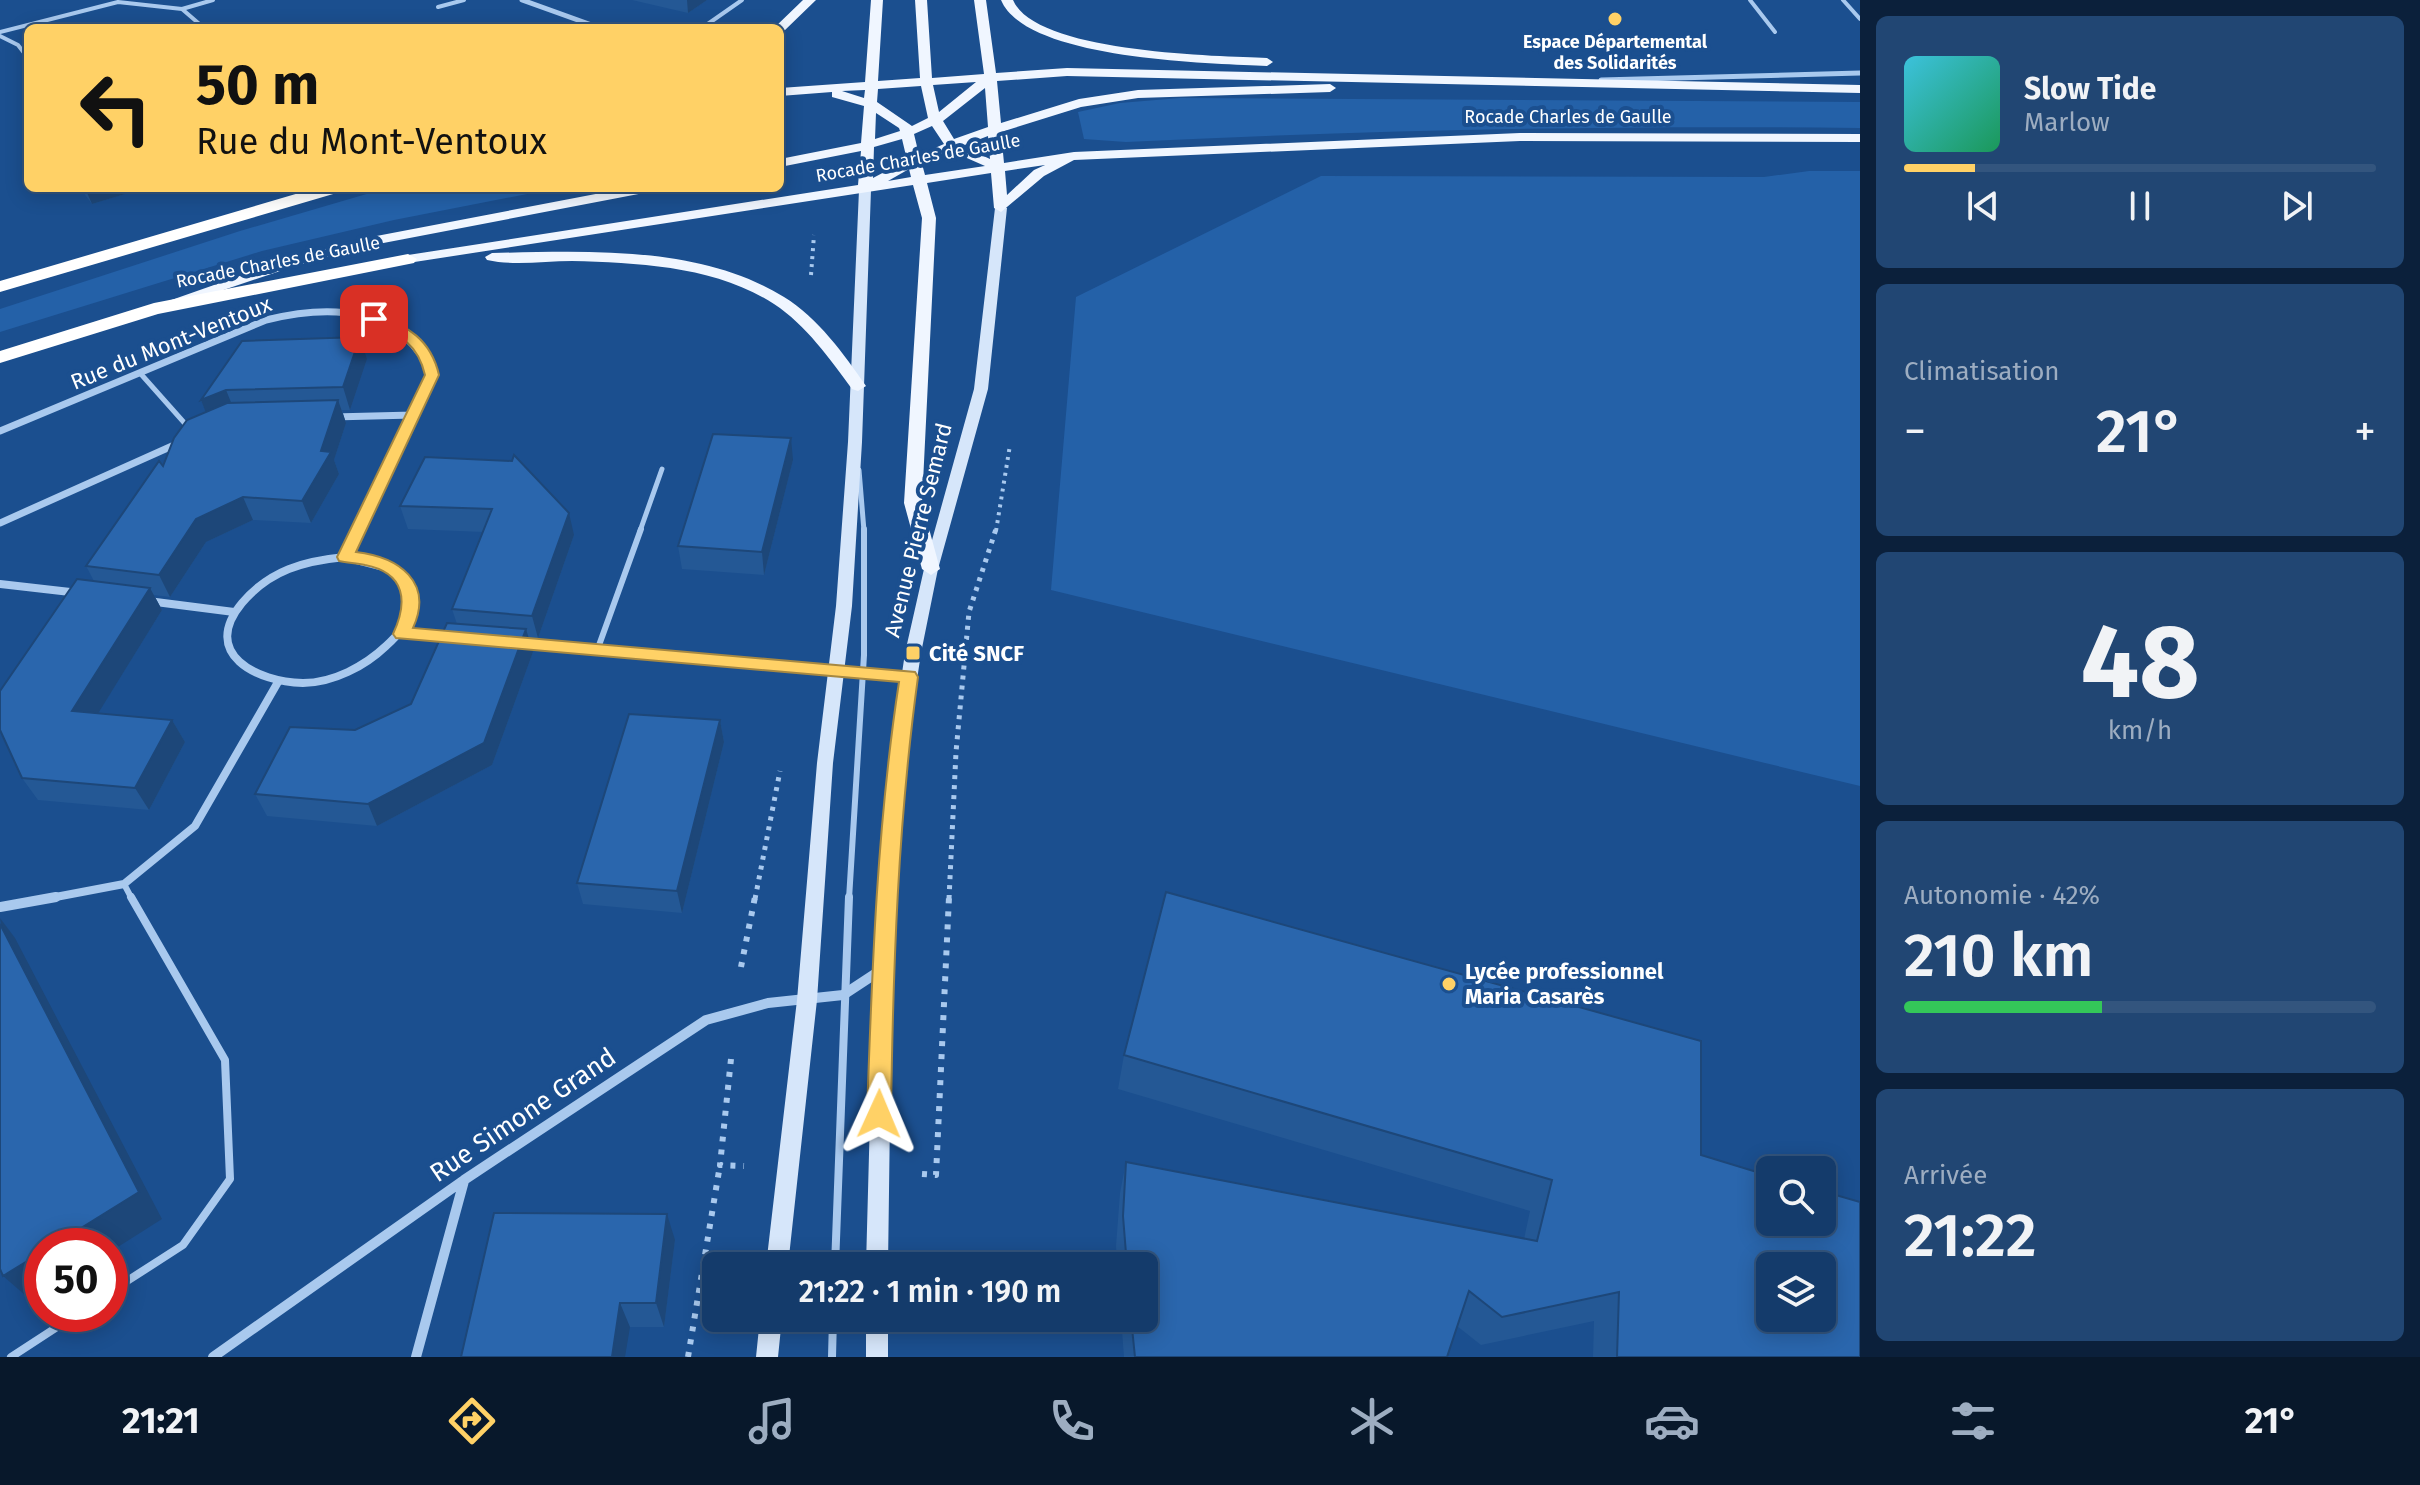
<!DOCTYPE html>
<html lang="fr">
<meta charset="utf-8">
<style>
body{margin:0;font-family:"Fira Sans",sans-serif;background:#214673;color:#f1f3f6;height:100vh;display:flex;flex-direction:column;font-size:30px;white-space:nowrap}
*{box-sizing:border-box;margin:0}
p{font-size:26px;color:#9dadc1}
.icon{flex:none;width:44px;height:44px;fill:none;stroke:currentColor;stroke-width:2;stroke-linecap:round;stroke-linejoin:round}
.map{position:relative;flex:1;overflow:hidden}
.drawer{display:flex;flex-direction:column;gap:16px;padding:16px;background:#0b203b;width:560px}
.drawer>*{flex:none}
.top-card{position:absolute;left:24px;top:24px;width:760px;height:168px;border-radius:12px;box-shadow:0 4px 20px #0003,0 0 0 2px #33557e;background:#ffd166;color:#111;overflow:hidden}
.controls{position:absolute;left:1756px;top:1156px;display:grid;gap:16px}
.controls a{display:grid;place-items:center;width:80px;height:80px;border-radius:12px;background:#143b6b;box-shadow:0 4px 20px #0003,0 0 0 2px #33557e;font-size:40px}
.speed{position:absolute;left:24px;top:1228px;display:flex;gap:16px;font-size:40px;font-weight:700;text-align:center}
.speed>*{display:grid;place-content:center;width:104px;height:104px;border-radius:50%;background:#143b6b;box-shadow:0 4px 20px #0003,0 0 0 2px #33557e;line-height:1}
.speed .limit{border:12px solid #d22;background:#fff;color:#111}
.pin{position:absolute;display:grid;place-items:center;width:68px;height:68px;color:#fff;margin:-34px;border-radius:16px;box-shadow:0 4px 12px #0006}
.me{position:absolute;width:88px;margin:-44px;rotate:1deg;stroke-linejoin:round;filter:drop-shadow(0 0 6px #0008)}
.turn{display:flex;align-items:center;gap:28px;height:168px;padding:0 40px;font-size:36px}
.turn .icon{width:104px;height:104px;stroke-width:2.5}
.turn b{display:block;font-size:56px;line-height:68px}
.big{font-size:60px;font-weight:600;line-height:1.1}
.drawer .widget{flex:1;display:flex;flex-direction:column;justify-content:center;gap:12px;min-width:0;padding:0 28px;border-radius:12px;background:#214673}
.drawer .dial{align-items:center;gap:0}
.dial b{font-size:104px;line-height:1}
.song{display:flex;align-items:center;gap:24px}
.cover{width:96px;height:96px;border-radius:12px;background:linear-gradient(135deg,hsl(190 70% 55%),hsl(150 70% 35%))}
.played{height:8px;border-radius:4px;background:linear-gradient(90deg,#ffd166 15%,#33557e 15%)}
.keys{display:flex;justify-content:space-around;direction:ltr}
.heat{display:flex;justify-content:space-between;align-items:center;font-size:44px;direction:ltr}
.charge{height:12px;border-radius:6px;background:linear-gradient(90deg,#34c759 42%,#33557e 0)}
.trip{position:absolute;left:702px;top:1252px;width:456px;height:80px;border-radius:12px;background:#143b6b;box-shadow:0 4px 20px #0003,0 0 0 2px #33557e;font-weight:600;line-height:80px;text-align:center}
.dock{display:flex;height:128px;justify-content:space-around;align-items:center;background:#08182b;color:#9dadc1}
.dock .icon{width:56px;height:56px}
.dock .selected{color:#ffd166}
.dock b{font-size:36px;color:#f1f3f6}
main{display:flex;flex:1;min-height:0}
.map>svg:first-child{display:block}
.green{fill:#2461a8}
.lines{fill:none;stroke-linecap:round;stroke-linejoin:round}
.path-far2{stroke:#a9c9ee;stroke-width:4;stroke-dasharray:3 5;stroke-linecap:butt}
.path-far1{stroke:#a9c9ee;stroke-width:5;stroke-dasharray:4 6;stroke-linecap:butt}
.path{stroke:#a9c9ee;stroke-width:6;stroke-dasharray:5 8;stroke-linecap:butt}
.lane-far3{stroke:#a9c9ee;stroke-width:4}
.lane-far2{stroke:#a9c9ee;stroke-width:5}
.lane-far1{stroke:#a9c9ee;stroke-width:6}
.lane{stroke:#a9c9ee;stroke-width:8}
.street-far3{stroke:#a9c9ee;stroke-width:5}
.street-far2{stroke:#a9c9ee;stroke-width:7}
.street-far1{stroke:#a9c9ee;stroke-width:8}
.street{stroke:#a9c9ee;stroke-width:10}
.secondary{fill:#d6e6fa;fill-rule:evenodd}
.primary{fill:#f0f6ff;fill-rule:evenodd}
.highway{fill:#fff;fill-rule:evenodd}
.wall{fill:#245895}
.shaded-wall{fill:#1d4779}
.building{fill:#2a66ad;stroke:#1d4779;stroke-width:2;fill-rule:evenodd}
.route{fill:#ffd166;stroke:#a68842;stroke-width:2}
.poi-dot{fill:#ffd166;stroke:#1b4f8f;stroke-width:3}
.labels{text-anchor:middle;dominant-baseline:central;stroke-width:8;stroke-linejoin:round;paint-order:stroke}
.far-poi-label{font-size:18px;font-weight:bold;fill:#fff;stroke:#1b4f8f}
.far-street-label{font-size:18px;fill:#fff;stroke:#1b4f8f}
.street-label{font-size:22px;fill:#fff;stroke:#1b4f8f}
.poi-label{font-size:22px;font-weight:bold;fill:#fff;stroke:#1b4f8f;text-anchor:start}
.near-street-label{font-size:26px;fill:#fff;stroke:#1b4f8f}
</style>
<main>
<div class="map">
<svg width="1860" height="1357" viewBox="0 0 1860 1357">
<rect width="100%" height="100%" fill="#1b4f8f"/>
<path class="green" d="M 1180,98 L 1860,102 L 1860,128 C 1615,125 1371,130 1126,142 L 1084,139 L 1078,112 L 1120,103 Z
M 1809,171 L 1860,171 L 1860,786 L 1051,590 L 1076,297 L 1321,176 L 1764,177 Z
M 387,188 L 558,188 L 394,220 L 262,251 L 0,332 L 0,309 L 240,231 Z"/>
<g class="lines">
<path class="path-far2" d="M 811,275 L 814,235
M 996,531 L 1010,445"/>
<path class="path-far1" d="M 755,899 L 780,771
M 949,899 L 956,752 L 969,612 L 996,529"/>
<path class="path" d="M 741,967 L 755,897
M 731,1059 L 720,1165 L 744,1166
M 922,1174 L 936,1175 L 949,897
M 688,1357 L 720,1165"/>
<path class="lane-far3" d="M 1750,0 L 1775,32
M 1843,0 L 1860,19
M 438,7 L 464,0
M 182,9 L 204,28
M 702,28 L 742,0
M 0,32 L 118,2 L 182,9 L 213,0
M 0,36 L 18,45 L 28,58"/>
<path class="lane-far2" d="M 140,373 L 188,427
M 859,470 L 864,531
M 640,531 L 662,469"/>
<path class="lane-far1" d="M 598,648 L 641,529
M 124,884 L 132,899
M 849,899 L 864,655 L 864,529"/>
<path class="lane" d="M 835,1266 L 849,897
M 110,1292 L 183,1245 L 230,1179 L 225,1060 L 131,897
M 11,1357 L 77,1314
M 832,1357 L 833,1318"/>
<path class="street-far3" d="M 522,0 L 600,28
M 1601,80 L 1860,73"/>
<path class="street-far2" d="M 333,417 L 413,415
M 0,431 L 266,320 C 331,304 402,306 432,375 L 357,531
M 0,523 L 181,442"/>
<path class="street-far1" d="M 345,557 L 358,529
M 345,557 L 388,568 L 408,587 C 409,595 412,605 410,612 C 407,625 396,637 386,646 C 365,666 333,683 303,683 C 257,682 200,654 242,603 C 270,570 304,561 345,557 Z
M 0,584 L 79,593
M 148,601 L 234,612
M 402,634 L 450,637
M 519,643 L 909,677
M 45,899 L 124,884 L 195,826 L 278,682"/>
<path class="street" d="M 0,907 L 56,897
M 213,1357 L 464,1180 L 706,1020 L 768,1003 L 843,995 L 881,970
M 416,1357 L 464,1181"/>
<path class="secondary" d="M 865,187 L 871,190 L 862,442 L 852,606 L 833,763 L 817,1000 L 788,1266 L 766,1266 L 797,1000 L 817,763 L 836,606 L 848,442 L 859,190 Z
M 1001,205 L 1007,208 L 988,389 L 938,569 L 921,653 L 905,760 L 892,968 L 888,1266 L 866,1266 L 874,968 L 889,760 L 905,653 L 924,569 L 974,389 L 995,208 Z
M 760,1318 L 782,1318 L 778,1357 L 756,1357 Z
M 866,1318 L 888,1318 L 888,1357 L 866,1357 Z"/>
<path class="primary" d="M 803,0 L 816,0 L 784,31 L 774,28 Z
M 871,0 L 883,0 L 878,81 L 920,78 L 915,0 L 927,0 L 932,78 L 984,74 L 974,0 L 986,0 L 996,73 L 1067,68 L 1860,85 L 1860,93 L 1067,76 L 997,81 L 1001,123 L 1079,99 L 1138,90 L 1330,84 L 1336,88 L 1330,92 L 1138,98 L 1081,107 L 1001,132 L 1004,163 L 1074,152 L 1520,133 L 1860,134 L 1860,142 L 1520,141 L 1074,160 L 1044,176 L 1001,212 L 994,208 L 991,173 L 927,183 L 936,218 L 922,503 L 940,569 L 931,575 L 922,569 L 904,503 L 922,218 L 913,185 L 408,263 L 401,259 L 408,255 L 858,185 L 861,151 L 780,167 L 780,159 L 861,143 L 864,106 L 832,97 L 832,92 L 780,96 L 780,88 L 865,82 ZM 976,82 L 939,112 L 933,85 ZM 921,86 L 928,118 L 912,126 L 877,102 L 878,89 ZM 985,88 L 988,127 L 954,139 L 943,121 ZM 865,90 L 864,98 L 842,91 ZM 876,113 L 899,128 L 900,131 L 875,139 ZM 932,126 L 944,144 L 919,155 L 914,134 ZM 988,136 L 990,159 L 962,146 ZM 902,139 L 907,160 L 873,178 L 874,147 ZM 951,151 L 985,166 L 925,175 L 922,164 ZM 1045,165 L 1034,170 L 1007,195 L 1005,171 ZM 909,169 L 911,177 L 888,181 Z
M 1001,0 L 1013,0 C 1035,53 1216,56 1267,58 L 1273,62 L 1267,66 C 1210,63 1026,60 1001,0 Z
M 627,188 L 656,188 L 649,192 L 373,245 L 295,266 L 173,307 L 168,309 L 160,304 L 285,260 L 366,238 Z
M 492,253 C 587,251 700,245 784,297 C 818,318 844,354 866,386 L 858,391 L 852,389 C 830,359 806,325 774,304 C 715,266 640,263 572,261 C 545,261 513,266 487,260 L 485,257 Z"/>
<path class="highway" d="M 316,188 L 342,188 L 340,192 L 0,292 L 0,281 Z
M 408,254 L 417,259 L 414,263 L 158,314 L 0,363 L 0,351 L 154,303 Z"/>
</g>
<path class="wall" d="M 632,0 L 707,0 L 688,13 Z
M 80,188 L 145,188 L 92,204 Z
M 360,337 L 367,359 L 350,410 L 342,410 L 346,423 L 334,460 L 339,474 L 311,523 L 253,520 L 206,542 L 170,597 L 154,595 L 162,610 L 98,713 L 172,720 L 185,742 L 149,810 L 38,800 L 22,778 L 94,581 L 86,566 L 206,412 L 201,400 Z
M 425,457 L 574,535 L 538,638 L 529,638 L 533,652 L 492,765 L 377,826 L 267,816 L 255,794 L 355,730 L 411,704 L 457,624 L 452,609 L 484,532 L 408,529 L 400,506 Z
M 793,460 L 764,575 L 682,569 L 678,546 Z
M 720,720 L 724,742 L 682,913 L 583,904 L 577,883 Z
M 1124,1055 L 1701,1155 L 1860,1357 L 1593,1357 L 1594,1321 L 1481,1345 L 1457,1326 L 1447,1357 L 1124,1357 L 1121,1318 L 1144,1318 L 1144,1266 L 1117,1266 L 1116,1246 L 1120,1193 L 1126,1162 L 1524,1239 L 1530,1211 L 1118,1089 Z
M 675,1240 L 664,1327 L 630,1327 L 461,1357 Z"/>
<path class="shaded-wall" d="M 687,0 L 707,0 L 688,13 Z
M 85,188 L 145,188 L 92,204 Z
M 360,337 L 367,359 L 350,410 L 343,387 Z
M 226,390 L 235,412 L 210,423 L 201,400 Z
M 338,400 L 346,423 L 334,460 L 339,474 L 311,523 L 302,501 Z
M 791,438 L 793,460 L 764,575 L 762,552 Z
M 243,497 L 253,520 L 206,542 L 170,597 L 159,575 L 196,519 Z
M 569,513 L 574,535 L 538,638 L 532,616 Z
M 150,588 L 162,610 L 86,733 L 72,711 Z
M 526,629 L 533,652 L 492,765 L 377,826 L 368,804 Z
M 172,720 L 185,742 L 149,810 L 135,788 Z
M 720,720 L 724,742 L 682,913 L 677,891 Z
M 0,918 L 15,938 L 162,1219 L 110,1252 L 110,1246 L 52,1246 Z
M 667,1214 L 675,1240 L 664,1327 L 656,1303 Z
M 42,1252 L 42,1295 L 32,1301 L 3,1276 Z
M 620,1303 L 630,1327 L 625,1357 L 612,1357 Z"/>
<path class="building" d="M 360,337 L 343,387 L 226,390 L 201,400 L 242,341 Z
M 338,400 L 321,451 L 331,452 L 302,501 L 243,497 L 196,519 L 159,575 L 86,566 L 159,461 L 163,466 L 174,438 L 187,420 L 227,403 Z
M 713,434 L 791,438 L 762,552 L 678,546 Z
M 514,455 L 569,513 L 532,616 L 452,609 L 492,509 L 400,506 L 425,457 L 512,461 Z
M 77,579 L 150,588 L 72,711 L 172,720 L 135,788 L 22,778 L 0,730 L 0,691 Z
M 447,623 L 526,629 L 484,743 L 368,804 L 255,794 L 290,727 L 355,730 L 411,704 Z
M 629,714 L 720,720 L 677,891 L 577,883 Z
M 1166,892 L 1701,1041 L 1701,1155 L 1770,1176 L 1770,1222 L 1822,1222 L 1822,1191 L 1860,1202 L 1860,1357 L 1617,1357 L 1619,1292 L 1502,1317 L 1469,1291 L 1447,1357 L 1135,1357 L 1131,1318 L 1144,1318 L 1144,1266 L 1127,1266 L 1123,1216 L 1126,1162 L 1537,1241 L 1552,1180 L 1124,1055 ZM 1770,1266 L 1822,1266 L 1822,1318 L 1770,1318 Z
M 0,924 L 139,1192 L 52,1246 L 42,1246 L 42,1252 L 3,1276 L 0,1269 Z
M 494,1213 L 667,1214 L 656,1303 L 620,1303 L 612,1357 L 461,1357 Z"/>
<path class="route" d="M 374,315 C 408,325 431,340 439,375 L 356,552 C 399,557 434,582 413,628 L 915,672 L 918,677 C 898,822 893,968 891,1114 L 887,1122 L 879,1125 L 871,1122 L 867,1114 C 872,970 877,825 899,682 L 396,638 L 393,634 C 408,602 406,573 365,565 C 356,563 348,563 339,561 L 337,557 L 425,375 C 417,341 398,335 369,322 L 369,316 Z"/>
<g class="poi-dot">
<circle cx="1615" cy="19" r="8"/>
<rect x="905" y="645" width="16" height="16" rx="4"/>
<circle cx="1449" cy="984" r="8"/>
</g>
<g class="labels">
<g class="far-poi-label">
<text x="1615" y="42">Espace Départemental<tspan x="1615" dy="21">des Solidarités</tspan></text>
</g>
<g class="far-street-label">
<text x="1568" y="117">Rocade Charles de Gaulle</text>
<text transform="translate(918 158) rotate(-10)">Rocade Charles de Gaulle</text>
<text transform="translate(278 262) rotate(-11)">Rocade Charles de Gaulle</text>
</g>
<g class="street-label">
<text transform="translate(171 343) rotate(-22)">Rue du Mont-Ventoux</text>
<text transform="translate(918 530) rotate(-76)">Avenue Pierre Semard</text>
</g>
<g class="poi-label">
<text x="929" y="653">Cité SNCF</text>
<text x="1465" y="971">Lycée professionnel<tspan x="1465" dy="25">Maria Casarès</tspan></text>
</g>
<g class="near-street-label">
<text transform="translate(523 1115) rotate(-34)">Rue Simone Grand</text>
</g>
</g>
</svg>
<div class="controls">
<a><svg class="icon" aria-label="search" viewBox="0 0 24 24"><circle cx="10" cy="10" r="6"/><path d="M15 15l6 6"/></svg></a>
<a><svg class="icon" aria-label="layers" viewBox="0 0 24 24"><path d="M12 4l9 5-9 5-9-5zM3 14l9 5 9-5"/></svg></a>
</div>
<div class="speed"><div class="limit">50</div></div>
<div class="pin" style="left:374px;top:319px;background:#d93025"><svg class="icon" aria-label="arrive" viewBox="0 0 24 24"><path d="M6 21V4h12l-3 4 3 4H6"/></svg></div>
<svg class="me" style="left:879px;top:1114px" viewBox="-20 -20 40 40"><path d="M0-17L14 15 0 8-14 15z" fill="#ffd166" stroke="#fff" stroke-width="4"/></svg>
<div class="trip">21:22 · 1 min · 190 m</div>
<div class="top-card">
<div class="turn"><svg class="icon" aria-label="left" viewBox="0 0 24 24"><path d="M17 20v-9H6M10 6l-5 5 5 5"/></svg><div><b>50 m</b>Rue du Mont-Ventoux</div></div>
</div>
</div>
<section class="drawer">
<div class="widget">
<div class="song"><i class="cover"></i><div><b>Slow Tide</b><p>Marlow</p></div></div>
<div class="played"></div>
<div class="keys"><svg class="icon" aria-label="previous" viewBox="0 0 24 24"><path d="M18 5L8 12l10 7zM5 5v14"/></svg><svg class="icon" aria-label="pause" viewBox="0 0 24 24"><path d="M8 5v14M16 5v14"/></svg><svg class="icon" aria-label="next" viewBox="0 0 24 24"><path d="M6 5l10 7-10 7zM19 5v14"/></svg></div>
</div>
<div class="widget"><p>Climatisation</p>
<div class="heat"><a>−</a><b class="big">21°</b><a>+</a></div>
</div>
<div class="widget dial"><b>48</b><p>km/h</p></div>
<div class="widget"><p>Autonomie · 42%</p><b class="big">210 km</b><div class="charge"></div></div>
<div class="widget"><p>Arrivée</p><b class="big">21:22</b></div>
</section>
</main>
<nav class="dock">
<b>21:21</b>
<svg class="icon selected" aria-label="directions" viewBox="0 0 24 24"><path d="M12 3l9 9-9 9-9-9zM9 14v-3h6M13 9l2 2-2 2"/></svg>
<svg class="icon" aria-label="music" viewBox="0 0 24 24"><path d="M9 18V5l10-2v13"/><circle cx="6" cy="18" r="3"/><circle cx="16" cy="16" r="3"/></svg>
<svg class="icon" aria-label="phone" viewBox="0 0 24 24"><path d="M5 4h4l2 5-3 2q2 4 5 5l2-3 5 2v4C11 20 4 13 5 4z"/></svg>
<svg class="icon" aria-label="climate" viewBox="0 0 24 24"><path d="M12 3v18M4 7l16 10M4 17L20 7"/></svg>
<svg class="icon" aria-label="car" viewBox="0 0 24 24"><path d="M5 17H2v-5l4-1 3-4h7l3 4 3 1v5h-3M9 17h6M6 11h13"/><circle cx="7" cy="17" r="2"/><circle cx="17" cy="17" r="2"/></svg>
<svg class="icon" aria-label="filters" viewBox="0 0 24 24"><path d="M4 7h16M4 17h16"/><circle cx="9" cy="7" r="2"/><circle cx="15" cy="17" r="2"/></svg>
<b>21°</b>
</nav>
